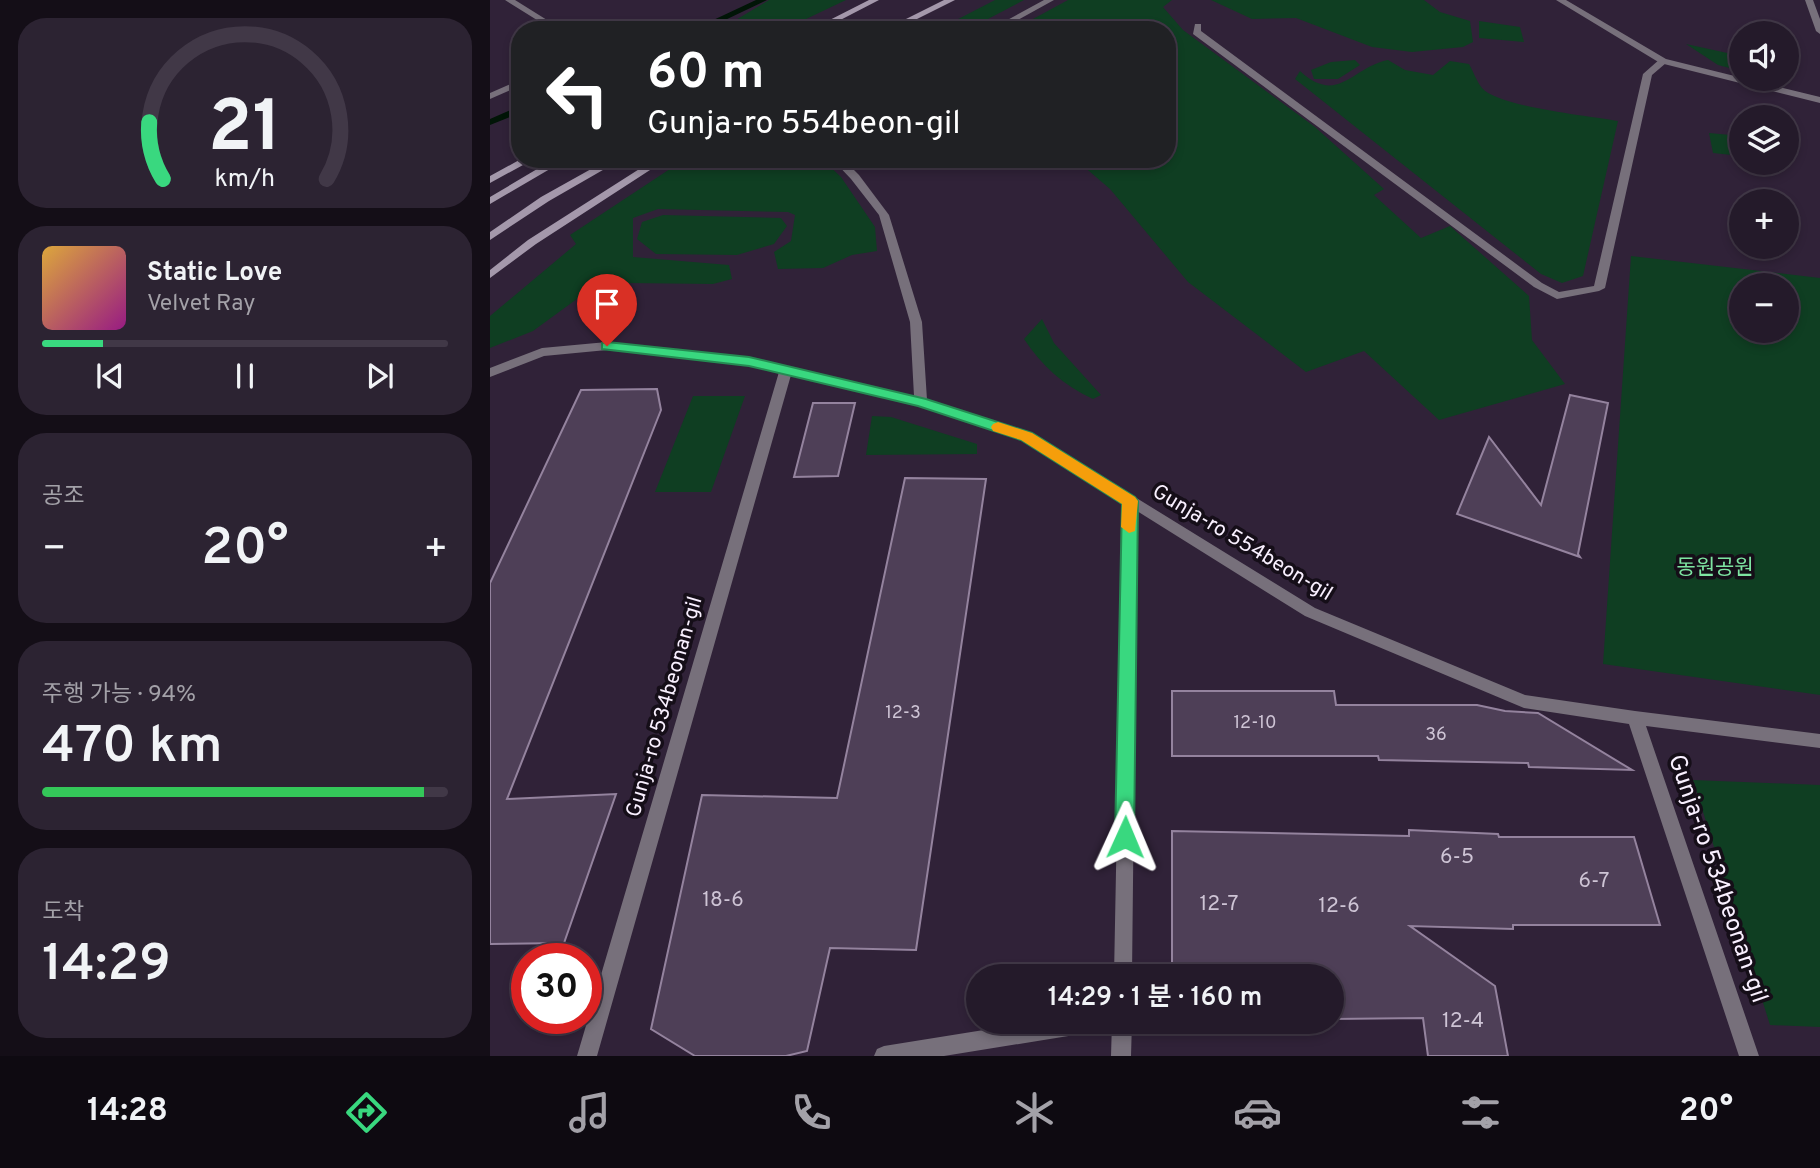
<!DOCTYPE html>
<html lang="ko">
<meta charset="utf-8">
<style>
body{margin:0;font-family:Overpass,"Noto Sans KR",sans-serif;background:#2c2332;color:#f1f3f6;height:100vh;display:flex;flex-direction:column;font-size:26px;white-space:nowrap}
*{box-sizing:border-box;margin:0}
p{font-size:23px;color:#a3a1a8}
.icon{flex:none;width:38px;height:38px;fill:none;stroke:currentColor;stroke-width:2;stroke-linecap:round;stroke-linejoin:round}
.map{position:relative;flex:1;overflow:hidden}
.sheet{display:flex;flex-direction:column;gap:18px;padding:18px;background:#140e17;width:490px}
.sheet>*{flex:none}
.banner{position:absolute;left:21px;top:21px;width:665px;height:147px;border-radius:28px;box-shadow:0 4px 10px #0003,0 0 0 2px #413847;background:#202124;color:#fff;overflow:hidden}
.fabs{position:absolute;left:1239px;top:21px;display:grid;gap:14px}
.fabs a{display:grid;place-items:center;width:70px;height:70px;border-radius:50%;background:#241a2a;box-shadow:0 4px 10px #0003,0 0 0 2px #413847;font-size:35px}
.speed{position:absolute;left:21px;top:943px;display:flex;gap:14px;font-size:35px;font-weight:700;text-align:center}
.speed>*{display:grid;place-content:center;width:91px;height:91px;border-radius:50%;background:#241a2a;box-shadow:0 4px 10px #0003,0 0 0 2px #413847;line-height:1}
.speed .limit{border:10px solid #d22;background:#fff;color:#111}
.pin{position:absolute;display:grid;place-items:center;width:60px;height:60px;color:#fff;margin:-72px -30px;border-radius:50% 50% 50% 0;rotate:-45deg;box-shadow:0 0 7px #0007}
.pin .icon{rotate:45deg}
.me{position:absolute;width:77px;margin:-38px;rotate:1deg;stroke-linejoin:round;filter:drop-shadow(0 0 5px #0008)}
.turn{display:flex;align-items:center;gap:24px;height:147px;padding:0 21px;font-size:32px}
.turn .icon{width:91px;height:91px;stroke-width:2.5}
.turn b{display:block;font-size:49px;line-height:60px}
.big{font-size:52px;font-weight:600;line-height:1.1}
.sheet .widget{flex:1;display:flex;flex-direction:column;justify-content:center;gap:10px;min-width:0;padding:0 24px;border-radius:28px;background:#2c2332}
.sheet .dial{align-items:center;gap:0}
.dial svg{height:182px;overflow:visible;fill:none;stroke:#413847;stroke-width:7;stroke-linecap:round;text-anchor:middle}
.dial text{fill:#f1f3f6;stroke:none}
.song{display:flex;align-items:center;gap:21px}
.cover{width:84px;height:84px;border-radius:10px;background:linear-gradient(135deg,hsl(40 70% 55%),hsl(310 70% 35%))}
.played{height:7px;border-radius:4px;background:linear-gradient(90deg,#39d87f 15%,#413847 15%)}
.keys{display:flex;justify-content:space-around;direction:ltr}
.heat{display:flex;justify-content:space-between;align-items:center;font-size:38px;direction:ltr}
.charge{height:10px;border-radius:5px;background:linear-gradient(90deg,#34c759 94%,#413847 0)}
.trip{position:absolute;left:476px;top:964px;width:378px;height:70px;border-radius:35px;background:#241a2a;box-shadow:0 4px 10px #0003,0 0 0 2px #413847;font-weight:600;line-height:70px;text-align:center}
.dock{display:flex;height:112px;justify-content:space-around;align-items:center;background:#0e0a11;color:#a3a1a8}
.dock .icon{width:49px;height:49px}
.dock .on{color:#39d87f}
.dock b{font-size:32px;color:#f1f3f6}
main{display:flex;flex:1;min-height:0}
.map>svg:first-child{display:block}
.green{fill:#0f3e22;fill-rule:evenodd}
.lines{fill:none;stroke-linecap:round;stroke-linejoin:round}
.stream{fill:#011507;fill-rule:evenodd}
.building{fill:#4e3f57;stroke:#94839e;stroke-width:2}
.lane{fill:#77707b;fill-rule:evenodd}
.street{fill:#77707b;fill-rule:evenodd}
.secondary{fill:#a498ab;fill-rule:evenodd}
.route{fill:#39d87f;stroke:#258c53;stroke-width:2}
.slow{fill:#f59e0b}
.labels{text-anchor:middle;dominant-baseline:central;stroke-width:7;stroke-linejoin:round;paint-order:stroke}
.number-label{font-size:18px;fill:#cec4d5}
.street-label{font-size:21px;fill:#f9f0ff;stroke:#150e18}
.park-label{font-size:21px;fill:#7ee5a2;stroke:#150e18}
.near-number-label{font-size:21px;fill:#cec4d5}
.near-street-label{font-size:24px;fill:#f9f0ff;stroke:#150e18}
</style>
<main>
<section class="sheet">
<div class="widget dial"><svg viewBox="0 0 100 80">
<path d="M14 69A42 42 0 1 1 86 69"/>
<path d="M14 69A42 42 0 0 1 8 44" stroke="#39d87f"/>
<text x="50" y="56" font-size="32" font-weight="700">21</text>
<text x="50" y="72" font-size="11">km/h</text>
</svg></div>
<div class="widget">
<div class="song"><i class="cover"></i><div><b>Static Love</b><p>Velvet Ray</p></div></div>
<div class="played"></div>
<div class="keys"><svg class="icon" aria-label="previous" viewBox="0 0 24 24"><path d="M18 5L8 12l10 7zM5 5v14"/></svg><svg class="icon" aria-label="pause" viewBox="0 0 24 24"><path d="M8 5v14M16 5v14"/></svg><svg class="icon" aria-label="next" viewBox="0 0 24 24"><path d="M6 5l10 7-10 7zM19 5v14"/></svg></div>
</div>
<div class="widget"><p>공조</p>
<div class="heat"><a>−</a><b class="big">20°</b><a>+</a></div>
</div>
<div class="widget"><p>주행 가능 · 94%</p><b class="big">470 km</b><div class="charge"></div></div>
<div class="widget"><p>도착</p><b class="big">14:29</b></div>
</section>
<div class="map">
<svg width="1330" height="1056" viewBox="0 0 1330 1056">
<rect width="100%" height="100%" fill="#302238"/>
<path class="green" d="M 279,0 L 356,0 L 293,30 L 229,30 Z
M 505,0 L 534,0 L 477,30 L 447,30 Z
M 578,0 L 682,0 L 673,7 L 693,30 L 825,127 L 894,189 L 884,195 L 931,238 L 960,226 L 1039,296 L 1042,340 L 1075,384 L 949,420 L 874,351 L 816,372 L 698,282 L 620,189 L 585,159 L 677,159 L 677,30 L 523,30 Z
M 721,0 L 934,0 L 950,12 L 980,21 L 983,42 L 973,47 L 922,52 L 882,47 L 806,18 L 762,19 Z
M 989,21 L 1030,27 L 1034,42 L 989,38 Z
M 1196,44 L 1251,56 L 1251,71 L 1228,65 Z
M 865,60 L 870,65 L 848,79 L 824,79 L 821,70 L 841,62 Z
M 898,60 L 915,70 L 943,75 L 960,61 L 979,64 C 983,71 987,82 992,88 C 1008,107 1101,116 1128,121 L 1093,276 L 1072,283 L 1051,274 L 805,79 L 810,71 C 848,106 862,67 898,60 Z
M 1219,133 L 1251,136 L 1251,156 L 1223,153 Z
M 195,159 L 332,159 L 351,177 L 385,227 L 387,251 L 362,255 L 333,268 L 288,269 L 284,252 L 301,241 L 305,215 L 298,212 L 168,209 L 143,218 L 143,257 L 239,265 L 242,279 L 223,284 L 135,283 L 91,296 L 43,331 L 0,348 L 0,316 L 86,244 L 80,235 Z
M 173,215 L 291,218 L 297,226 L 284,244 L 247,255 L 166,254 L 147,239 L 152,222 Z
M 1141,256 L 1330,278 L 1330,695 L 1113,664 ZM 1251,285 L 1297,285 L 1297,331 L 1251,331 Z
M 552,319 L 564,343 L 611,395 L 603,399 C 574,386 551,365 534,339 Z
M 203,396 L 255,396 L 221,492 L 165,492 Z
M 382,416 L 401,417 L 487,444 L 487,454 L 376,455 Z
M 1203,780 L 1330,785 L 1330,1027 L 1280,1025 Z"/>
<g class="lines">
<path class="stream" d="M 266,0 L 277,0 L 214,30 L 202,30 Z
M 30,106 L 30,113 L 0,125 L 0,119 Z"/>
</g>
<path class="building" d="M 167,389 L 171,410 L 17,799 L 126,794 L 74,943 L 0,944 L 0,583 L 91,390 Z
M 1080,395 L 1118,403 L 1088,554 L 1090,557 L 967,514 L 999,437 L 1051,505 Z
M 323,403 L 365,403 L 348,476 L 304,477 Z
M 415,478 L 496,479 L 426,950 L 340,948 L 317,1051 L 296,1056 L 205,1056 L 161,1029 L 212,795 L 347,798 Z
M 682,691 L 844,691 L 846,705 L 987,705 L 1015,711 L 1048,713 L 1142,770 L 1039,767 L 1038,763 L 889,760 L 888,756 L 682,756 Z
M 919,830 L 1008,834 L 1009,837 L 1144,837 L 1170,925 L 1023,925 L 1023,929 L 920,926 L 1005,986 L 1018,1056 L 938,1056 L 933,1018 L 842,1019 L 842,976 L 682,976 L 682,831 L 919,836 Z"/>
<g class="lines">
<path class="lane" d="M 705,24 L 711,24 L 711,31 L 1052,283 L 1069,292 L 1104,286 L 1153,74 L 1170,59 L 1176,59 L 1176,63 L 1162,75 L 1115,288 L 1109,291 L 1067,299 L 1044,287 L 703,34 Z
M 543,1022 L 613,1022 L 610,1029 L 603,1032 L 454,1056 L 384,1056 L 387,1049 L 394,1046 Z"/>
<path class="street" d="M 15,0 L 25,0 L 73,30 L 63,30 Z
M 554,0 L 564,0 L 510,30 L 499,30 Z
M 1066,0 L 1076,0 L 1176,59 L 1330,97 L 1330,103 L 1170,63 Z
M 1315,0 L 1323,0 L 1330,19 L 1330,34 L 1326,31 Z
M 30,80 L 30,86 L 0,99 L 0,93 Z
M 342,159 L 353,159 L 369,175 L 399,215 L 432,322 L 437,400 L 541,433 L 825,608 L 1035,695 L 1145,711 L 1330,734 L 1330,748 L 1156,726 L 1269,1056 L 1249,1056 L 1139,724 L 1034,708 L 815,616 L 647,511 L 642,976 L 624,976 L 633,503 L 531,439 L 428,406 L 301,375 L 107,1056 L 87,1056 L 289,372 L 259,365 L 117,350 L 54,356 L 0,377 L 0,368 L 52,348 L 117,342 L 259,357 L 424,396 L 420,322 L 389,215 L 361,179 Z
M 622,1022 L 642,1022 L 641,1056 L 621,1056 Z"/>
<path class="secondary" d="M 379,0 L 389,0 L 331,30 L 320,30 Z
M 454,0 L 465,0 L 405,30 L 394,30 Z
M 31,159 L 44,159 L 0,183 L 0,176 Z
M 64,159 L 77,159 L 0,204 L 0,197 Z
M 119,159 L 132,159 L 59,201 L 0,240 L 0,232 L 51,197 Z
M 165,159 L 177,159 L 46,244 L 0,278 L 0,270 L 38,240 Z"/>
</g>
<path class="route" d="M 117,342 L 259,357 L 436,399 L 542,433 L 645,497 L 648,501 L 644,837 L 642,843 L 635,846 L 628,843 L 625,837 L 632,504 L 531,440 L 428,406 L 259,366 L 112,349 L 112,343 Z"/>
<path class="slow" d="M 508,422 L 542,433 L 645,497 L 648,501 L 645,531 L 639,533 L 631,527 L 632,504 L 531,440 L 503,431 L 501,427 L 503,424 Z"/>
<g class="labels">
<g class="number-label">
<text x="413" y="713">12-3</text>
<text x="765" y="723">12-10</text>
<text x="946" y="735">36</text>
</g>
<g class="street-label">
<text transform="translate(752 543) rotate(31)">Gunja-ro 554beon-gil</text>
<text transform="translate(175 707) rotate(-74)">Gunja-ro 534beonan-gil</text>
</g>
<g class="park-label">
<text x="1225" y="568">동원공원</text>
</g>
<g class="near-number-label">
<text x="967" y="857">6-5</text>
<text x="1104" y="881">6-7</text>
<text x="233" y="900">18-6</text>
<text x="729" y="904">12-7</text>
<text x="849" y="906">12-6</text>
<text x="973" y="1021">12-4</text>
</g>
<g class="near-street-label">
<text transform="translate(1227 879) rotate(71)">Gunja-ro 534beonan-gil</text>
</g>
</g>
</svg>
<div class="fabs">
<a><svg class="icon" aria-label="sound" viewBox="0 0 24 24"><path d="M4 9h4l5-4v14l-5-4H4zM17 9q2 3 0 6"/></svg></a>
<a><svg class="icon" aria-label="layers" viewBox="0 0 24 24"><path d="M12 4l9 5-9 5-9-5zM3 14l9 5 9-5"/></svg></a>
<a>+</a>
<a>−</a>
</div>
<div class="speed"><div class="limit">30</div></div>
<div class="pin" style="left:117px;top:346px;background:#d93025"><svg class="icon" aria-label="arrive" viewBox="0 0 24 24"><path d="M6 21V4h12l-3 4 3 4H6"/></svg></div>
<svg class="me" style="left:635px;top:837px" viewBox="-20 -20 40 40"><path d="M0-17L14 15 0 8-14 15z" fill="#39d87f" stroke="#fff" stroke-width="4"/></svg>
<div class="trip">14:29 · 1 분 · 160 m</div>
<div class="banner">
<div class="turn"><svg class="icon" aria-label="left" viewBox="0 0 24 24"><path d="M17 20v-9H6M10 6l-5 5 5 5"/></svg><div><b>60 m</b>Gunja-ro 554beon-gil</div></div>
</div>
</div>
</main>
<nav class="dock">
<b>14:28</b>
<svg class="icon on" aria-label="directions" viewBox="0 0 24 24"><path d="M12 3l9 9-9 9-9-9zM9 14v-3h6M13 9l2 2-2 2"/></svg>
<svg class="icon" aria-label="music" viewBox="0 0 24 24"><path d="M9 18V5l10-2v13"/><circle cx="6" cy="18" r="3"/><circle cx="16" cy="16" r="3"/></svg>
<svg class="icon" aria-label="phone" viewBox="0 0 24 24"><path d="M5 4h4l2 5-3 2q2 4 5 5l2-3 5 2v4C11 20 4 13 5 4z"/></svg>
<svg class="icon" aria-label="climate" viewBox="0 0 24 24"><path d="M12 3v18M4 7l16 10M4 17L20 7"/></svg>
<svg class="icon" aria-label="car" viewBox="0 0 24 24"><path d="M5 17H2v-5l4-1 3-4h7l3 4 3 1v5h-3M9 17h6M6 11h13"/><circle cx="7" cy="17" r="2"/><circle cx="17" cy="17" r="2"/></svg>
<svg class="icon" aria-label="filters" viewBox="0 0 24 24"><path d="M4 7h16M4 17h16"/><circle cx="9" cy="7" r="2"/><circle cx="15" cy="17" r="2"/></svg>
<b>20°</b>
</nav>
